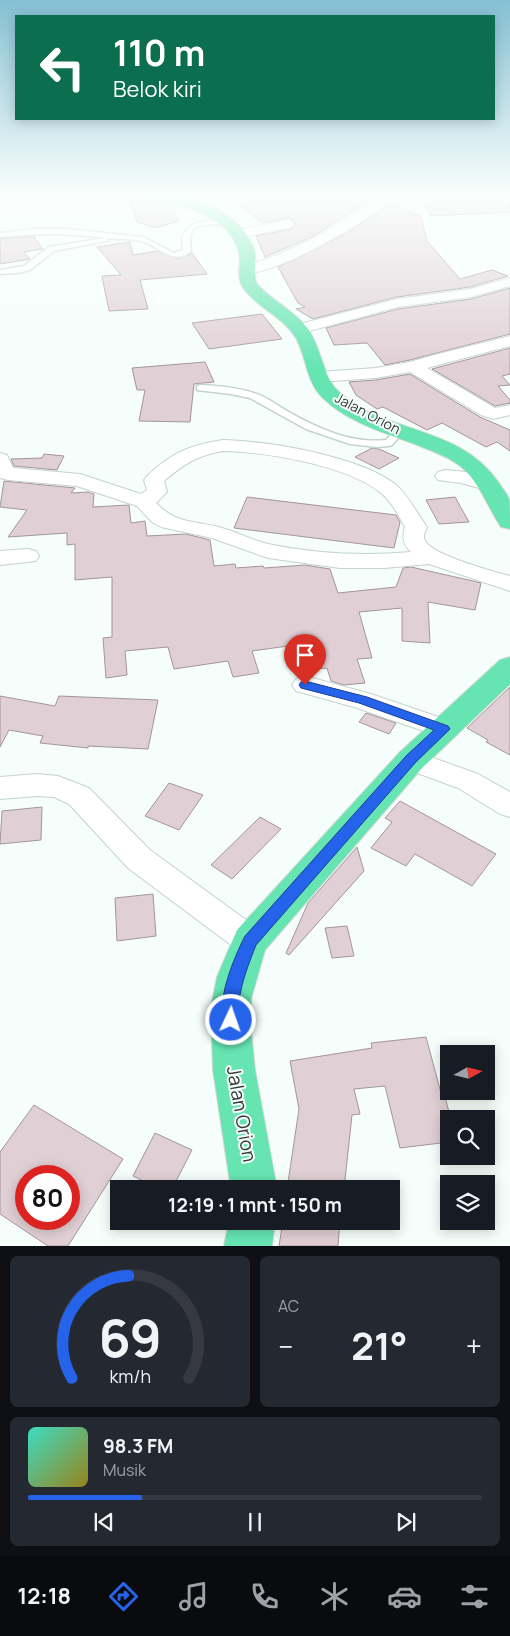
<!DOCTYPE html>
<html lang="id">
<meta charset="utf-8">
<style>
body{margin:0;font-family:Manrope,sans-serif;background:#242831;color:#f1f3f6;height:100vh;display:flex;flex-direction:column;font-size:19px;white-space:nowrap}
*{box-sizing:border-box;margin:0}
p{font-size:16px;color:#9ea1a6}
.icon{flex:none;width:28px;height:28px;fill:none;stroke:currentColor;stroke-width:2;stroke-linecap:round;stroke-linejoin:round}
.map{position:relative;height:1246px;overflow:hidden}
.drawer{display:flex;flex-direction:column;gap:10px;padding:10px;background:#0d0f14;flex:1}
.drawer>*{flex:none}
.banner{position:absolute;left:15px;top:15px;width:480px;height:105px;border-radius:0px;box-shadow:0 2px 12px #0003;background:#0b6e4f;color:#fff;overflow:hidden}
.needle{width:32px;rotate:82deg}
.fabs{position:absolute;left:440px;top:1045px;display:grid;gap:10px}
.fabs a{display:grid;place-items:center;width:55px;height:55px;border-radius:0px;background:#171b24;box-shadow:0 2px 12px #0003;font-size:25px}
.speed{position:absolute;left:15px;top:1165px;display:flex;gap:10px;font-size:25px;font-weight:700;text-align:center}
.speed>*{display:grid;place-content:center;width:65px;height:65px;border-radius:50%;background:#171b24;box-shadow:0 2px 12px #0003;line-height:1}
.speed .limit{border:8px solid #d22;background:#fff;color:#111}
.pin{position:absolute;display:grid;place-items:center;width:42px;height:42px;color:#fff;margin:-51px -21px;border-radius:50% 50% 50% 0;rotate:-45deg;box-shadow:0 0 5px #0007}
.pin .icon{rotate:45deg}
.me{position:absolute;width:55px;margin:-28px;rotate:3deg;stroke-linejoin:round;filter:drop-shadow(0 0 4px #0008)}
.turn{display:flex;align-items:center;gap:18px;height:105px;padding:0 15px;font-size:22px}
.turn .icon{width:65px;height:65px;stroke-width:2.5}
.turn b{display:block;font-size:35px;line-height:42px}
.big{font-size:38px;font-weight:700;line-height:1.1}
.drawer .tile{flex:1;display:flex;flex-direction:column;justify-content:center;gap:8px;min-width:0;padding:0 18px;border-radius:8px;background:#242831}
.drawer .dial{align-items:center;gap:0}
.dial svg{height:130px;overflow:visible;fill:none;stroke:#363941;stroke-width:7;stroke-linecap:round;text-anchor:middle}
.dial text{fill:#f1f3f6;stroke:none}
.song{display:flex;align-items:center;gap:15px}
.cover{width:60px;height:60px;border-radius:8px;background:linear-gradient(135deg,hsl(170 70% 55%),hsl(50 70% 35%))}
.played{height:5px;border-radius:2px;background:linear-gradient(90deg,#2563eb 25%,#363941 25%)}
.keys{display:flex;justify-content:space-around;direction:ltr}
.heat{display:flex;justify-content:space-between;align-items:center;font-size:28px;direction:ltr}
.drawer .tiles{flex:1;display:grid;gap:10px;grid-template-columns:1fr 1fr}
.tile:last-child{grid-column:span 2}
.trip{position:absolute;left:110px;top:1180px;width:290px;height:50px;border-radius:0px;background:#171b24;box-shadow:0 2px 12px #0003;font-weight:700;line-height:50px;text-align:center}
.tab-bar{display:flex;height:80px;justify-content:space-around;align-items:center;background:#090b0e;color:#9ea1a6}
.tab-bar .icon{width:35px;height:35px}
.tab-bar .current{color:#2563eb}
.tab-bar b{font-size:22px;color:#f1f3f6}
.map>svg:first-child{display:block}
.building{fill:#e0cfd4;stroke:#a49599;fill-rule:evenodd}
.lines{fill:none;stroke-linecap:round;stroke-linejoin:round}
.lane-casing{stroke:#c4d3cc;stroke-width:3}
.street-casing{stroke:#c4d3cc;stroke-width:2}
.highway-casing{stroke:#d6d8d7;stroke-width:2}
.lane{fill:#fff;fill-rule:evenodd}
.street{fill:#fff;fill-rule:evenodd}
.highway{fill:#66e5b2;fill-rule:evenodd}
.route{fill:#2563eb;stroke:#184099}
.labels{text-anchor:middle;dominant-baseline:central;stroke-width:4;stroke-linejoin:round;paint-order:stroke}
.far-street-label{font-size:14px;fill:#343a37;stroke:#f5fefa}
.near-street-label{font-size:19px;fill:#343a37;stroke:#f5fefa}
</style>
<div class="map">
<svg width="510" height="1246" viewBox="0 0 510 1246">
<rect width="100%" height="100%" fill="#f5fefa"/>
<path class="building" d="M 128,194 L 139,194 L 143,199 L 172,206 L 179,221 L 155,228 L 137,222 Z
M 226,194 L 346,194 L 350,197 L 372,194 L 376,196 L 314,236 L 265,257 L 256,236 L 292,229 L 295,225 L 294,220 L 287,218 L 262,223 Z
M 419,194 L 505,194 L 510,201 L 510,212 L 431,216 Z
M 390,203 L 421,217 L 427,241 L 460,279 L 492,270 L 508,276 L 470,287 L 397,297 L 313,319 L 296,309 L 305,307 L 298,303 L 278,267 L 347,233 Z
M 33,236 L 43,249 L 24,252 L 30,259 L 0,264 L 0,239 Z
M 130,242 L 133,255 L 157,251 L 178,259 L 192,253 L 207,274 L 140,280 L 148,309 L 109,311 L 102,276 L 121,275 L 97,247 Z
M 510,288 L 510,334 L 410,360 L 385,365 L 367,343 L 334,345 L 326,328 L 398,309 L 471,299 Z
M 262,314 L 282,339 L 209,349 L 192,323 Z
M 510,348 L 510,374 L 502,376 L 510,385 L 498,386 L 510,400 L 510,403 L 495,406 L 432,369 Z
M 205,362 L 214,382 L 194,384 L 190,422 L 139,421 L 145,390 L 137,390 L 132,368 Z
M 410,374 L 480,417 L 510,430 L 510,451 L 497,442 L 486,447 L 442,423 L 427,430 L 383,407 L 377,409 L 356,395 L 349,382 L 376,380 Z
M 372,448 L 379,449 L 399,458 L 379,469 L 355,457 Z
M 44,454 L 64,456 L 57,470 L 14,466 L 11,459 L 42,458 Z
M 4,481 L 75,488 L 71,493 L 88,492 L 94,494 L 93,507 L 129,505 L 131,523 L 145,521 L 147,536 L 186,534 L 210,540 L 214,566 L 235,564 L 236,568 L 263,566 L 264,568 L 305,565 L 330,569 L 338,593 L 396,587 L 403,568 L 411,567 L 473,581 L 481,583 L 475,610 L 428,602 L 430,643 L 402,641 L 402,608 L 359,612 L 372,658 L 357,659 L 365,683 L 344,685 L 331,681 L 327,668 L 294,671 L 288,646 L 252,651 L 259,673 L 233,677 L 228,661 L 174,669 L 168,647 L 125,651 L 127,675 L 106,678 L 103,638 L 112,637 L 112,577 L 75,580 L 75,544 L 67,545 L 67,533 L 8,537 L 27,510 L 0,507 Z
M 247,497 L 396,515 L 400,522 L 394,548 L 234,528 Z
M 455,497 L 469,522 L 439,524 L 426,500 Z
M 510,687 L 510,755 L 486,742 L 488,740 L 467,728 Z
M 0,696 L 55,706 L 59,696 L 158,700 L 148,749 L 88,746 L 88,748 L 40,743 L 43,736 L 9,730 L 0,747 Z
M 366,713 L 396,723 L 389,734 L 359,722 Z
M 169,783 L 203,795 L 179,830 L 145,816 Z
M 400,801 L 496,854 L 472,886 L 415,854 L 406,866 L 371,848 L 392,822 L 385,818 Z
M 42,807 L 41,840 L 0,844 L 2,811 Z
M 260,817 L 281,829 L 232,879 L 211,865 Z
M 357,847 L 364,871 L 289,955 L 286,953 L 308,903 Z
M 153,894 L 156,936 L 117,941 L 115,898 Z
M 347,926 L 354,956 L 332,958 L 325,928 Z
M 426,1037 L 441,1093 L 444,1093 L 449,1112 L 449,1142 L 400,1148 L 385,1086 L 354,1089 L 360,1114 L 352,1115 L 344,1189 L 287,1189 L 299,1109 L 290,1061 L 372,1048 L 371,1043 Z
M 34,1105 L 123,1159 L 68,1246 L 48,1246 L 0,1214 L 0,1152 ZM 26,1176 L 69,1176 L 69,1219 L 26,1219 Z
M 155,1133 L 192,1150 L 172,1189 L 160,1189 L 133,1176 Z
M 283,1221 L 340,1221 L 338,1246 L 279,1246 Z"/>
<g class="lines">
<g class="lane-casing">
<path id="lane" d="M 226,220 L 229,222 L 228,223 C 205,227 186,218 191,251 C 173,267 158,245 141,241 C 130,238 117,240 105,238 L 108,240 L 107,241 L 54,251 L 30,270 L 18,273 L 0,274 L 0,270 L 24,266 L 49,247 L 105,238 C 69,233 36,233 0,237 L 0,233 L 35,229 L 68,229 L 143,237 L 174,253 L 183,250 L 182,237 C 189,219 210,221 226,220 Z
M 200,385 C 221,386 245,388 264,397 C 272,401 280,407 287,411 C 317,428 351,444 386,440 L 396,429 L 399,428 L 404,431 L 392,445 L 389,446 L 377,447 L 350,444 L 306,429 L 250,398 L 231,394 L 197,390 L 197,386 Z"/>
</g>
<g class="street-casing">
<path id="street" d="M 383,194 L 397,194 C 377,217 269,280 240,273 L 238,270 L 240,267 C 294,253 338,226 383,194 Z
M 287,220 L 292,221 L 293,224 L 292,227 L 238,238 L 231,234 L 233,231 Z
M 510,278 L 510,286 L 471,297 L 398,307 L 298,334 L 292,332 L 290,329 L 292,326 L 397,299 L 470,289 Z
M 510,336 L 510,346 L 427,368 L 495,408 L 510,405 L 510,415 L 493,419 L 481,415 L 410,372 L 376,378 L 319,382 L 313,381 L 311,377 L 313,373 L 319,372 L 376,368 L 410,362 L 434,355 Z
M 223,440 C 268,441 359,456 395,484 C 408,495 417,513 427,527 C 425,532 422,537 426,542 C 435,556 492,571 510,576 L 510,591 L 429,564 L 384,568 L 340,568 L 268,558 L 212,538 L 161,527 L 152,522 L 137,506 L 77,486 L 8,480 L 0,478 L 0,453 L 7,455 L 13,468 L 80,474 L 141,494 L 147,490 L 144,480 L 147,476 C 172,453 189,445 223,440 ZM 223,451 C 266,452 347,465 381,493 C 392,502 398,515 405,527 C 402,537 403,545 411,552 C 365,556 319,554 273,545 C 256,542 240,533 222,528 C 195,520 177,525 156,503 L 167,492 L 164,481 C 182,465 198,455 223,451 Z
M 445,470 C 458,471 488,473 496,484 L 493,488 L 486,490 L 461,483 L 438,480 L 435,476 L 438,472 Z
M 28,549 L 36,551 L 39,556 L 36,561 L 0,565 L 0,551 Z
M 305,676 L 371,694 L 453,722 L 457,729 L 453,736 L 444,738 L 354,707 L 296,691 L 292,685 L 296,679 Z
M 411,750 L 478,774 L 510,792 L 510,817 L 500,814 L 458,788 L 401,767 L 397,760 L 401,753 Z
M 37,774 L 58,776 L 89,788 L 150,850 L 261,931 L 266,941 L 261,951 L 250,955 L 239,951 L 128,868 L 69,804 L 54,797 L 37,796 L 0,799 L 0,777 Z"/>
</g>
<g class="highway-casing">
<path id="highway" d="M 141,194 C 182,194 238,205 254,249 C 258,260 252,272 257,284 C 272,301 294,310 308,329 C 321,347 323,376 337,390 C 384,435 459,424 499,483 C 502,488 507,494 509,499 C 510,507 510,521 510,529 L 501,527 C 487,506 480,482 459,465 C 448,457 435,452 422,447 C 390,434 350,424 324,399 C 306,383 307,358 296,338 C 283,317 258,308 244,289 C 234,276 243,263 238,249 C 226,212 176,205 143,197 Z
M 510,657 L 510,684 L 422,768 L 265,950 L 251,999 L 251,1030 L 255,1070 L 277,1189 L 231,1189 L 213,1070 L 211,1007 L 217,977 L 237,930 L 400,752 L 500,660 Z
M 229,1221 L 275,1221 L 272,1246 L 224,1246 Z"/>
</g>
<use href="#lane" class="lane"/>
<use href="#street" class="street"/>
<use href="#highway" class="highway"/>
</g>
<linearGradient id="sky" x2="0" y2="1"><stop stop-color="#85c0d3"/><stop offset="0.53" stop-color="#fafffd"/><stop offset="1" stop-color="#fafffd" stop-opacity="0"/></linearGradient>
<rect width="510" height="369" fill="url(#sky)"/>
<path class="route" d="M 305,681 L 367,697 L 448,726 L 450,729 L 415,763 L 256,945 C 249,963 241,983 239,1002 C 238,1010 241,1017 237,1025 L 231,1027 L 225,1025 C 215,1002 234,958 245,936 L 406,756 L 434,730 L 359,703 L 301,688 L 299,685 L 301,682 Z"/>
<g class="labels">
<g class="far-street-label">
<text transform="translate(368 413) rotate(28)">Jalan Orion</text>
</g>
<g class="near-street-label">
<text transform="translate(242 1114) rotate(80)">Jalan Orion</text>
</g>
</g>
</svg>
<div class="fabs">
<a><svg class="needle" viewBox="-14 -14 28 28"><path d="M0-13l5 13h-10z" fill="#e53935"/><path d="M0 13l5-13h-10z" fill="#9ea1a6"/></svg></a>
<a><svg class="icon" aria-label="search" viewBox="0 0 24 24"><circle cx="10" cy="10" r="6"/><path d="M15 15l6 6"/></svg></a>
<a><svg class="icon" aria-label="layers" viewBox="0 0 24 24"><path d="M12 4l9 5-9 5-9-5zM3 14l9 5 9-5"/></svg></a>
</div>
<div class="speed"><div class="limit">80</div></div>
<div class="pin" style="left:305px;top:685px;background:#d93025"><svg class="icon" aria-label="arrive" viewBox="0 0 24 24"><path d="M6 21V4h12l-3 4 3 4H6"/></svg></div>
<svg class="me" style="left:231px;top:1020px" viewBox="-20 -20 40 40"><circle r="17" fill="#2563eb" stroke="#fff" stroke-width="3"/><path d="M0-11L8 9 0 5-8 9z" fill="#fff"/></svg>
<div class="trip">12:19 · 1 mnt · 150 m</div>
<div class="banner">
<div class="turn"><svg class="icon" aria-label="left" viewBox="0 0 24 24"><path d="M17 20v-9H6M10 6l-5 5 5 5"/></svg><div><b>110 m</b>Belok kiri</div></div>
</div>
</div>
<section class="drawer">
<div class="tiles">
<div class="tile dial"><svg viewBox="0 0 100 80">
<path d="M14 69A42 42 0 1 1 86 69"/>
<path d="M14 69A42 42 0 0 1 49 6" stroke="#2563eb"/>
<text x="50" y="56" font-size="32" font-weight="700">69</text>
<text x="50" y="72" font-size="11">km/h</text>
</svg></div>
<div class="tile"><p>AC</p>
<div class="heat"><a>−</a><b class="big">21°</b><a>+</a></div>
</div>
<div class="tile">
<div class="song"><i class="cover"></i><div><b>98.3 FM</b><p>Musik</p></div></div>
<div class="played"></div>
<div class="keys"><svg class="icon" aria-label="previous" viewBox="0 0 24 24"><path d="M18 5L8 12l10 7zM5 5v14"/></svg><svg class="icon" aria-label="pause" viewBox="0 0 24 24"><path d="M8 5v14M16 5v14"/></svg><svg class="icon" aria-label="next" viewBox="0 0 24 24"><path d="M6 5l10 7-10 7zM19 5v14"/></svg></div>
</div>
</div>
</section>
<nav class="tab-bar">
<b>12:18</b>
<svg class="icon current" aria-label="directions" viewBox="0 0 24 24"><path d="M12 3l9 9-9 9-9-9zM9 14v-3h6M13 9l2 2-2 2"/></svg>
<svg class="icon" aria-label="music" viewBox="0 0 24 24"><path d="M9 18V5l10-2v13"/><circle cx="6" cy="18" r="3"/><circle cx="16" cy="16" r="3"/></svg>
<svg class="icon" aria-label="phone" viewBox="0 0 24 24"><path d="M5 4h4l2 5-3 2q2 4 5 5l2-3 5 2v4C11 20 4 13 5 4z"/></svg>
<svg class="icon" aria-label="climate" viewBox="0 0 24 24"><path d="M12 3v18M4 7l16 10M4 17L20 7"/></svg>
<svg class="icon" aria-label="car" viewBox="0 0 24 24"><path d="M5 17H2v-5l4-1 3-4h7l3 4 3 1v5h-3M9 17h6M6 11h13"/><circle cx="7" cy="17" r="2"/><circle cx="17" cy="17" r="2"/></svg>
<svg class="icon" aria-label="filters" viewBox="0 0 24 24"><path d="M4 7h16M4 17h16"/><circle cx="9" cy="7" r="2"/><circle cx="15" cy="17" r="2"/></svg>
</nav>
